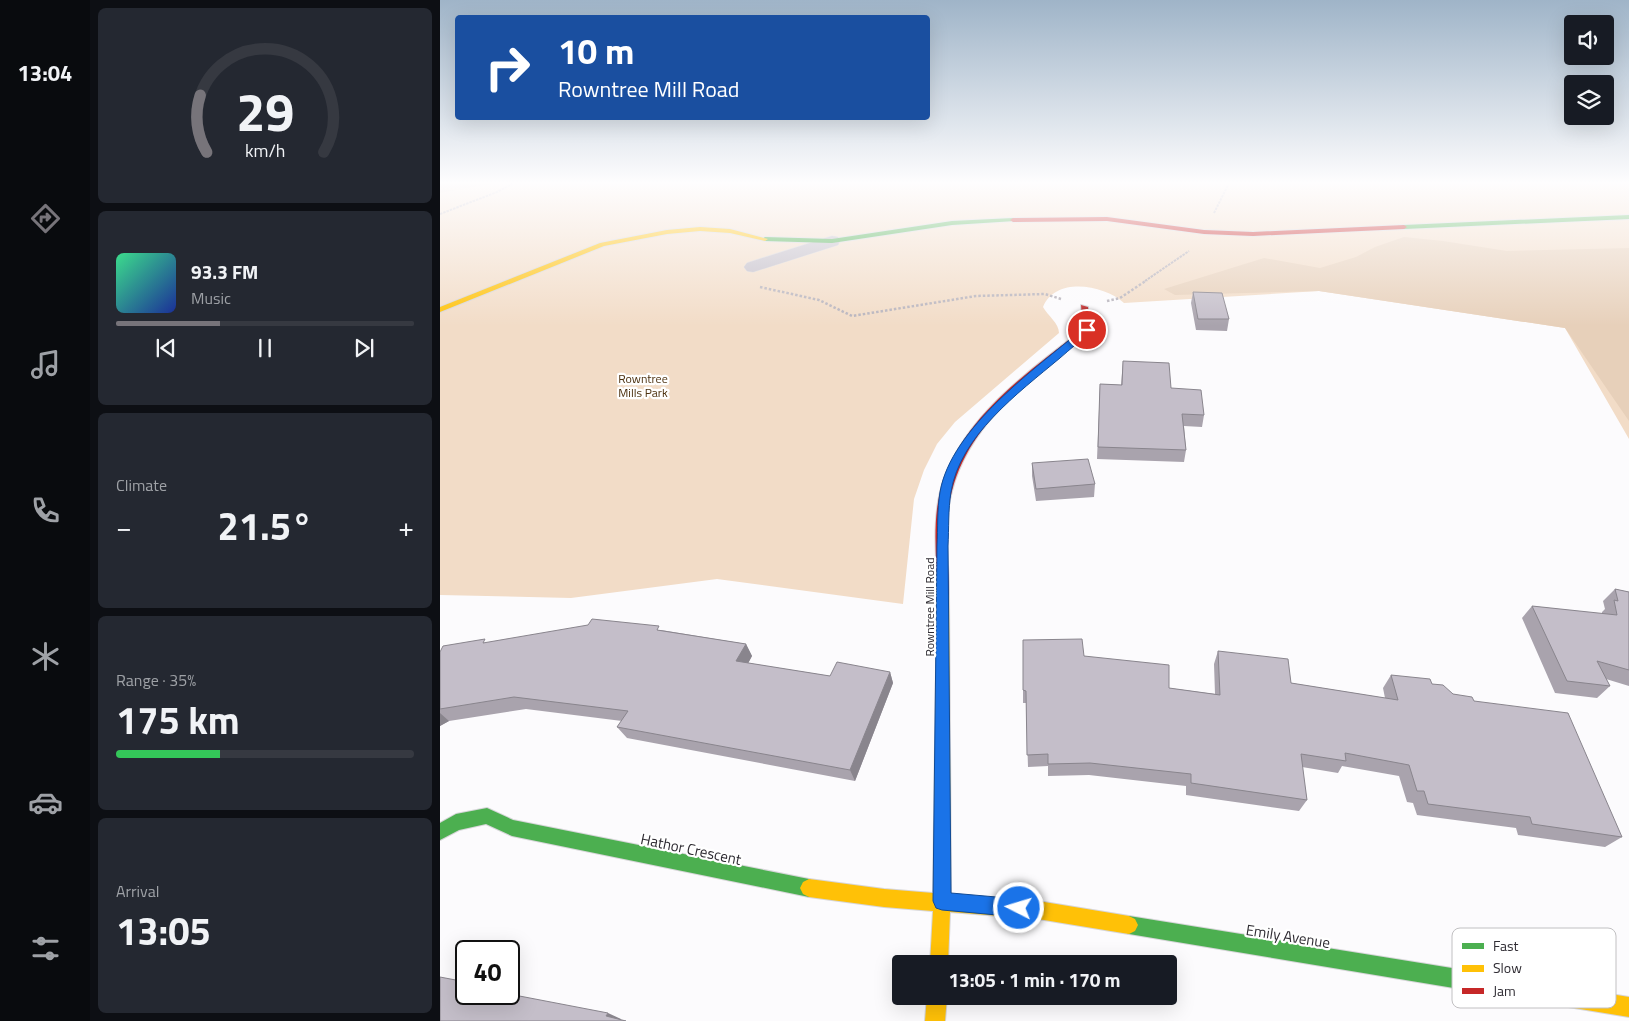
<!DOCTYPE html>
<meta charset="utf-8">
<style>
body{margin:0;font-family:"Titillium Web",sans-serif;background:#242831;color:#f1f3f6;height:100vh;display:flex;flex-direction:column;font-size:19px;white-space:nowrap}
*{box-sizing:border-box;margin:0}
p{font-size:16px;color:#9ea1a6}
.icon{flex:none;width:28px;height:28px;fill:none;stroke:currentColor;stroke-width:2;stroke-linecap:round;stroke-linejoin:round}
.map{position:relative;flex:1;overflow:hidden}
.details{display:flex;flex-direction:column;gap:8px;padding:8px;background:#0d0f14;width:350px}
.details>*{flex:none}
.guide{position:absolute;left:15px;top:15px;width:475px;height:105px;border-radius:5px;box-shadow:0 5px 20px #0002;background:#1a4fa0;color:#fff;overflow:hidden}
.controls{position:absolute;left:1124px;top:15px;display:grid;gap:10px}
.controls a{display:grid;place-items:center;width:50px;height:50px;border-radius:5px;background:#171b24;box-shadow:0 5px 20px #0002;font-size:25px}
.speed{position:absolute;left:15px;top:940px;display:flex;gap:10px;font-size:25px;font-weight:700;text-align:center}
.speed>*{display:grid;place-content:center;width:65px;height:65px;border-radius:50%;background:#171b24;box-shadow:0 5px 20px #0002;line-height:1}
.speed .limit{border:2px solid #111;border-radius:8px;background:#fff;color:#111}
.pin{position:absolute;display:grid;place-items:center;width:42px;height:42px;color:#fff;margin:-21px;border:2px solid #fff;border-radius:50%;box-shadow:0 1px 5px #0007}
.me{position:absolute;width:55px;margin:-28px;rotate:275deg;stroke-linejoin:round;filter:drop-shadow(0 0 4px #0008)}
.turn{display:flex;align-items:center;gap:18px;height:105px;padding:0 20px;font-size:22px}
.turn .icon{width:65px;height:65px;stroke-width:2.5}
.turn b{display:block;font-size:35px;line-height:42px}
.big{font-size:38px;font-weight:700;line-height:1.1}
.details .widget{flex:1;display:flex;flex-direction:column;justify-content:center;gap:8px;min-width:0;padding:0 18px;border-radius:8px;background:#242831}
.details .dial{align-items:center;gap:0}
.dial svg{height:130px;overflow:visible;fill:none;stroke:#363941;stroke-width:7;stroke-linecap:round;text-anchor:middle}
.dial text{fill:#f1f3f6;stroke:none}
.song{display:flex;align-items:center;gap:15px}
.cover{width:60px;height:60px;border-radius:8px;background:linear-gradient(135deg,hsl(150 70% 55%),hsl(230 70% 35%))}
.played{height:5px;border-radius:2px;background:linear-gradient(90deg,#77747a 35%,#363941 35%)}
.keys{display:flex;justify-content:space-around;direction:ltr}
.heat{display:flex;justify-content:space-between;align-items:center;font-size:28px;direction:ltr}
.charge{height:8px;border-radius:4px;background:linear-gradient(90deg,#34c759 35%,#363941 0)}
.trip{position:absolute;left:452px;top:955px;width:285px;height:50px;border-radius:5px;background:#171b24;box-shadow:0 5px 20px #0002;font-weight:700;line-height:50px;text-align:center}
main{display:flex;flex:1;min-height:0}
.dock{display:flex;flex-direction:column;width:90px;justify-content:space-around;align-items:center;background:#090b0e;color:#9ea1a6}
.dock .icon{width:35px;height:35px}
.dock .active{color:#77747a}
.dock b{font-size:22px;color:#f1f3f6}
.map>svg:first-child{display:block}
.green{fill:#f2dcc7}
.forest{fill:#e7d0ba}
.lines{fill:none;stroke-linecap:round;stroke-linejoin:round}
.street-casing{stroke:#d7d6d9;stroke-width:1}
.fast-casing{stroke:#d7d6d9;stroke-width:2}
.slow-casing{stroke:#d7d6d9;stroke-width:2}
.jam-casing{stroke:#d7d6d9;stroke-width:2}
.path-far1{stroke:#b7b3bc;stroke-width:2;stroke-dasharray:2.5 1;stroke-linecap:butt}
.path{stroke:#b7b3bc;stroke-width:2.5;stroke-dasharray:2.5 2;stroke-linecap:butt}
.street{fill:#c2bdc7;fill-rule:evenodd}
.fast{fill:#4caf50;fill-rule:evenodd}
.slow{fill:#ffc107;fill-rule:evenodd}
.jam{fill:#c62828;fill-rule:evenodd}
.wall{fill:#a9a3ad}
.shaded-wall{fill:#89858d}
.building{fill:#c4bec9;stroke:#89858d}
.route{fill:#1a73e8;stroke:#114b97}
.labels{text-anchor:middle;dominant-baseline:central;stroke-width:4.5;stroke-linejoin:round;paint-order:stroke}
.park-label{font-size:12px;fill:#4b2f0d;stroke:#fff}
.street-label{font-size:12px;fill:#2f2c33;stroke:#fff}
.near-street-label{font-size:15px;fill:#2f2c33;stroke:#fff}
.key{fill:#fff;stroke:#c1c0c2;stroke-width:1}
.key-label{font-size:14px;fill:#2f2c33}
</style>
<main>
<nav class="dock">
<b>13:04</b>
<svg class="icon active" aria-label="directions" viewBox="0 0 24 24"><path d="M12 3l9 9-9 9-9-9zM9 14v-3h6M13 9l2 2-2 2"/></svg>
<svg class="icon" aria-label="music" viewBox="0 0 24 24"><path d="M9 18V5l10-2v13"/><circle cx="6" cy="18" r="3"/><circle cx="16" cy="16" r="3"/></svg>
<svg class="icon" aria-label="phone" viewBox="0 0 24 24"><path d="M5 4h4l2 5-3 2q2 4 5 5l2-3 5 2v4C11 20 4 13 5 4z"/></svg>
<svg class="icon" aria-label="climate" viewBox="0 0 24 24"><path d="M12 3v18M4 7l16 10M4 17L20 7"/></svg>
<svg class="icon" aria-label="car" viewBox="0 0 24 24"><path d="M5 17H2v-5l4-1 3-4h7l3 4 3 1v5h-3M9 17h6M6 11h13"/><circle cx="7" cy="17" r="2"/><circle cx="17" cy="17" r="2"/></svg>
<svg class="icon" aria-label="filters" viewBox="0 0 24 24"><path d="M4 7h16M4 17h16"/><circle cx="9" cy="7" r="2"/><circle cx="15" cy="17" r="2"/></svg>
</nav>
<section class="details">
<div class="widget dial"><svg viewBox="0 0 100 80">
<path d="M14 69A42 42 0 1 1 86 69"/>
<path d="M14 69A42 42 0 0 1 10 34" stroke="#77747a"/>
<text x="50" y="56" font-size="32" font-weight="700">29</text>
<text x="50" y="72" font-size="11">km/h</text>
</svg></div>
<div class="widget">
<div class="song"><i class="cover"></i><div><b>93.3 FM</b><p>Music</p></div></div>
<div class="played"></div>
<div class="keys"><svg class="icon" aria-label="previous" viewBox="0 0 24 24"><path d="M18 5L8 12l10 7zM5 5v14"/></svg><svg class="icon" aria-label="pause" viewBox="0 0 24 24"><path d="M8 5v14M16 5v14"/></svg><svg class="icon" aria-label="next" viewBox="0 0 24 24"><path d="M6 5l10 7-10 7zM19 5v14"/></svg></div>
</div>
<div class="widget"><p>Climate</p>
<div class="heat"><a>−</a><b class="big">21.5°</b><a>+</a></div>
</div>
<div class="widget"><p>Range · 35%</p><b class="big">175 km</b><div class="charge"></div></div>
<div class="widget"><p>Arrival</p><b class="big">13:05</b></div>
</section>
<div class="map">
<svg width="1189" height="1021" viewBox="0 0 1189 1021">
<rect width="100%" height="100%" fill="#fcfbfd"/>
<path class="green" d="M 0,183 L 1189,183 L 1189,439 L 1125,328 L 879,291 L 684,303 C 664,285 616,276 603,307 C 608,316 619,323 619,333 L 515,422 L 497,444 L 484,470 L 474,499 L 463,604 L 277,579 L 131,598 L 0,595 Z"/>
<path class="forest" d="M 0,183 L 56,183 L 0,193 Z
M 964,237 L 1003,241 L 1067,251 L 1189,248 L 1189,421 L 1125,328 L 879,291 L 735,295 L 724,289 L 824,258 L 880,268 L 916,257 L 935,247 Z"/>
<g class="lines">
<g class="street-casing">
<path id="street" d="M 392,236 L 398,237 L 400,241 L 398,245 L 313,272 L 307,271 L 304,267 L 307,263 Z"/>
</g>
<g class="fast-casing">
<path id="fast" d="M 1189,215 L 1189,219 L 964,229 L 961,227 L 964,225 Z
M 573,218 L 576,220 L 575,221 L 512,225 L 392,243 L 325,241 L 322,239 L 325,237 L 392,239 L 512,221 Z
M 47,808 L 73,820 L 369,879 L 375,882 L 378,888 L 375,894 L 369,897 L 72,836 L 46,824 L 19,830 L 0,840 L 0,823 L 16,814 Z
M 689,916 L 1080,979 L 1087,982 L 1090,989 L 1087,996 L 1080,999 L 689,934 L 683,931 L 680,925 L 683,919 Z"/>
</g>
<g class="slow-casing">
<path id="slow" d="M 260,227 L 290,229 L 328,239 L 325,241 L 290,233 L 260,231 L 227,234 L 164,246 L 0,312 L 0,307 L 160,243 L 227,230 Z
M 503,589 L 507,590 L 509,594 L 511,894 L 598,901 L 689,916 L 695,919 L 698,925 L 695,931 L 689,934 L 598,919 L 510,912 L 508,964 L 490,964 L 493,911 L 444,907 L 369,897 L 363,894 L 360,888 L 363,882 L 369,879 L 444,889 L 493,893 L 497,594 L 499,590 Z
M 1080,979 L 1189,997 L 1189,1017 L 1080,999 L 1073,996 L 1070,989 L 1073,982 Z
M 487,996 L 507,996 L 505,1021 L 485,1021 Z"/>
</g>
<g class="jam-casing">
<path id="jam" d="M 667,217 L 764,230 L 813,232 L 964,225 L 967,227 L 964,229 L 813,236 L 764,234 L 667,221 L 573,222 L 570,220 L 573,218 Z
M 641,305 L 648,307 L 650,332 C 596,375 530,420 512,491 C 503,524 509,561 509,594 L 507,598 L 503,599 L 499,598 L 497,594 C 497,561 492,525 500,492 C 519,419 587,373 643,329 Z"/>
</g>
<path class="path-far1" d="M 774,213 L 789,183
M 0,214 L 57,192 L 74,183
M 705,281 L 749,251"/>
<path class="path" d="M 320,287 L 379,300 L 412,316 L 536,296 L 605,294 L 621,299
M 667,301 L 680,298 L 707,280"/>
<use href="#street" class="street"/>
<use href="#fast" class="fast"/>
<use href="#slow" class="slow"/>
<use href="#jam" class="jam"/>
</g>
<path class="wall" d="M 753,292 L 789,319 L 787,331 L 756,330 L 751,303 Z
M 683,361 L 731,388 L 764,415 L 762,427 L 744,426 L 746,450 L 744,462 L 657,459 L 660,384 L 681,385 Z
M 592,463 L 655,484 L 654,497 L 596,501 L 592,476 Z
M 1175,589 L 1189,592 L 1189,686 L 1166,679 L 1170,686 L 1157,698 L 1115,693 L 1082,618 L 1092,606 L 1162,614 L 1162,612 L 1165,609 L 1163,601 Z
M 221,630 L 306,644 L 312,656 L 308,663 L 390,676 L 450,672 L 453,683 L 415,781 L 187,738 L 177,727 L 182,721 L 86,709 L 9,721 L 0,726 L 0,652 Z
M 583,640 L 644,656 L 729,688 L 775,694 L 774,664 L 778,651 L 851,683 L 945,698 L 943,688 L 951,675 L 992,684 L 1013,694 L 1034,701 L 1182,837 L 1165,847 L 1078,835 L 1076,828 L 977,815 L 973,803 L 967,802 L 959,776 L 902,766 L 898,773 L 862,767 L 867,800 L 859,811 L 746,795 L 746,786 L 649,775 L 608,776 L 608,766 L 588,767 L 586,703 L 583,703 Z"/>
<path class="shaded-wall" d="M 306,644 L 312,656 L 303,673 L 296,661 Z
M 450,672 L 453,683 L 415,781 L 410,770 Z
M 0,713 L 9,721 L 0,726 Z
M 168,1013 L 181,1019 L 180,1021 L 166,1016 Z"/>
<path class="building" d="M 753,292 L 782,293 L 789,319 L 758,319 Z
M 683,361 L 729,363 L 731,388 L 761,390 L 764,415 L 742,414 L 746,450 L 658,447 L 660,384 L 682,385 Z
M 648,459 L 655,484 L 596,489 L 592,463 Z
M 1175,589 L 1189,592 L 1189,670 L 1157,661 L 1170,686 L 1127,681 L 1092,606 L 1177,615 L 1174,600 L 1178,601 Z
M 152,619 L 219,626 L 217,630 L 306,644 L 296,661 L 390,676 L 397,662 L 450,672 L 410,770 L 177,727 L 188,711 L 74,697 L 0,709 L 0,652 L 3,646 L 45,639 L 43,643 L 148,625 Z
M 642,639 L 644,656 L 729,665 L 729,688 L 780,695 L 778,651 L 848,659 L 851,683 L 958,700 L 951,675 L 990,679 L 992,684 L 1003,685 L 1013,694 L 1032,697 L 1034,701 L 1128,713 L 1182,837 L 1092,824 L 1090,817 L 988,804 L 984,791 L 977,791 L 969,765 L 905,753 L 906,761 L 861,754 L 867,800 L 751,783 L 751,774 L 650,763 L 608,764 L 608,754 L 587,755 L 586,691 L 583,690 L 583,640 Z
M 0,977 L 26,982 L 26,994 L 69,994 L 168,1013 L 166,1016 L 186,1021 L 0,1021 Z"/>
<linearGradient id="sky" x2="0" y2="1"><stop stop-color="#9fb4c8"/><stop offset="0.56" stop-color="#fefdfe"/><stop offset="1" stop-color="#fefdfe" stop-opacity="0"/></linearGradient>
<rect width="1189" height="326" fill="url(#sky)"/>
<path class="route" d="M 644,328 L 651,330 C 642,340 630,349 620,358 C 578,393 520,436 511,492 C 508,510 509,528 508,546 L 511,893 L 579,899 L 585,902 L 588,908 L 585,915 L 579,917 L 502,910 L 496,908 L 493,901 L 497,546 C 498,528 497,510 500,492 C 511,428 596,368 644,328 Z"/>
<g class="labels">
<g class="park-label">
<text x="203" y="378">Rowntree<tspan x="203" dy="14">Mills Park</tspan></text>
</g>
<g class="street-label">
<text transform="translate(489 607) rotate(-90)">Rowntree Mill Road</text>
</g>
<g class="near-street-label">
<text transform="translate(251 849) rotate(12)">Hathor Crescent</text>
<text transform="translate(848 936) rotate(9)">Emily Avenue</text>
</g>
</g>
<rect x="1012" y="928" width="164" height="80" rx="8" class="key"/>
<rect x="1022" y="943" width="22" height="6" fill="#4caf50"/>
<rect x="1022" y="965" width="22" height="7" fill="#ffc107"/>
<rect x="1022" y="988" width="22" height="6" fill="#c62828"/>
<g class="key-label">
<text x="1053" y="951">Fast</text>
<text x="1053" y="973">Slow</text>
<text x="1053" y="996">Jam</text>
</g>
</svg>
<div class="controls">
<a><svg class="icon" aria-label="sound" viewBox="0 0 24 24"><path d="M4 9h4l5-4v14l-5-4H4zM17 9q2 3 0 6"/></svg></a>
<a><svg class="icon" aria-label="layers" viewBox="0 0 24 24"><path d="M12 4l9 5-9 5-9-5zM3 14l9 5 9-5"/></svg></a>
</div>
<div class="speed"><div class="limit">40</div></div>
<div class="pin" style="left:647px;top:330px;background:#d93025"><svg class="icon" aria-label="arrive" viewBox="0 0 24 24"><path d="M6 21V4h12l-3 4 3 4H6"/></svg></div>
<svg class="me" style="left:579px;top:908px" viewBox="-20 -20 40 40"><circle r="17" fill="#1a73e8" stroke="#fff" stroke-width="3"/><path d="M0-11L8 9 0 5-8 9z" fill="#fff"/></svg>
<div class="trip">13:05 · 1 min · 170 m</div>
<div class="guide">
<div class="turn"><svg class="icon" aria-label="right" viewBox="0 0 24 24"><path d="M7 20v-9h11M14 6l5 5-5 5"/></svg><div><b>10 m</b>Rowntree Mill Road</div></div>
</div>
</div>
</main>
